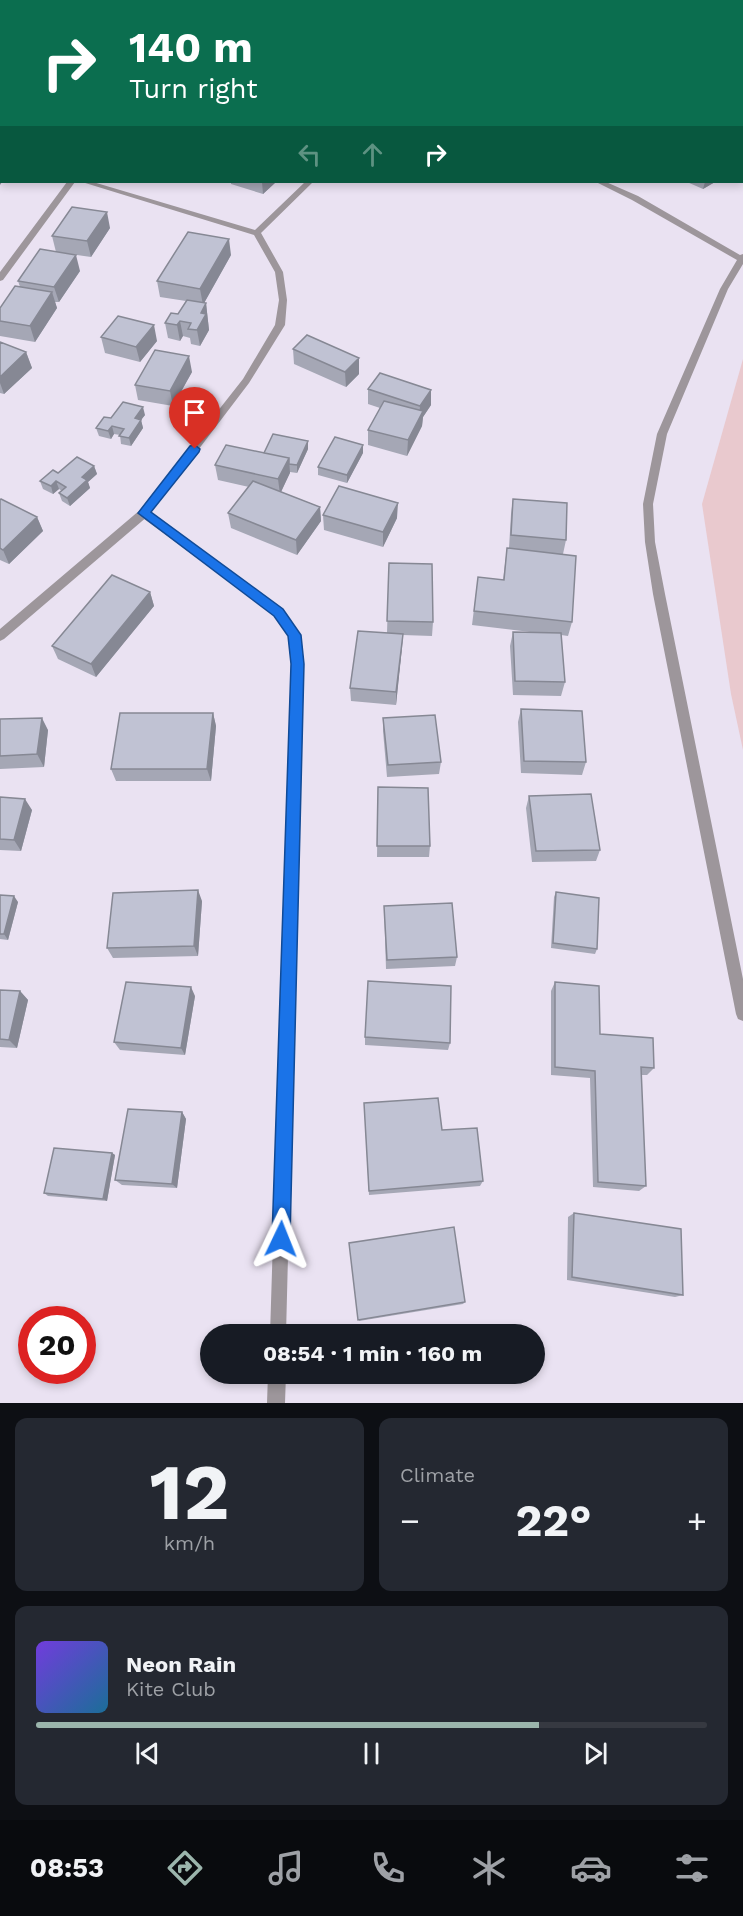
<!DOCTYPE html>
<meta charset="utf-8">
<style>
body{margin:0;font-family:"Work Sans",sans-serif;background:#242831;color:#f1f3f6;height:100vh;display:flex;flex-direction:column;font-size:22px;white-space:nowrap}
*{box-sizing:border-box;margin:0}
p{font-size:20px;color:#9ea1a6}
.icon{flex:none;width:33px;height:33px;fill:none;stroke:currentColor;stroke-width:2;stroke-linecap:round;stroke-linejoin:round}
.map{position:relative;height:1403px;overflow:hidden}
.sheet{display:flex;flex-direction:column;gap:15px;padding:15px;background:#0d0f14;flex:1}
.sheet>*{flex:none}
.hud{position:absolute;left:0px;top:0px;width:744px;height:183px;box-shadow:0 3px 9px #0003;background:#0b6e4f;color:#fff;overflow:hidden}
.speed{position:absolute;left:18px;top:1306px;display:flex;gap:12px;font-size:30px;font-weight:700;text-align:center}
.speed>*{display:grid;place-content:center;width:78px;height:78px;border-radius:50%;background:#171b24;box-shadow:0 3px 9px #0003;line-height:1}
.speed .limit{border:9px solid #d22;background:#fff;color:#111}
.pin{position:absolute;display:grid;place-items:center;width:51px;height:51px;color:#fff;margin:-62px -26px;border-radius:50% 50% 50% 0;rotate:-45deg;box-shadow:0 0 6px #0007}
.pin .icon{rotate:45deg}
.me{position:absolute;width:66px;margin:-33px;rotate:2deg;stroke-linejoin:round;filter:drop-shadow(0 0 4px #0008)}
.turn{display:flex;align-items:center;gap:21px;height:126px;padding:0 30px;font-size:27px}
.turn .icon{width:78px;height:78px;stroke-width:2.5}
.turn b{display:block;font-size:42px;line-height:51px}
.lanes{display:flex;align-items:center;height:57px;padding:0 30px;background:#0003;justify-content:center;gap:30px;direction:ltr}
.lanes .off{opacity:.35}
.big{font-size:45px;font-weight:700;line-height:1.1}
.sheet .widget{flex:1;display:flex;flex-direction:column;justify-content:center;gap:9px;min-width:0;padding:0 21px;border-radius:12px;background:#242831}
.sheet .dial{align-items:center;gap:0}
.dial b{font-size:78px;line-height:1}
.song{display:flex;align-items:center;gap:18px}
.cover{width:72px;height:72px;border-radius:9px;background:linear-gradient(135deg,hsl(260 70% 55%),hsl(200 70% 35%))}
.played{height:6px;border-radius:3px;background:linear-gradient(90deg,#9bb5ac 75%,#363941 75%)}
.keys{display:flex;justify-content:space-around;direction:ltr}
.heat{display:flex;justify-content:space-between;align-items:center;font-size:33px;direction:ltr}
.sheet .tiles{flex:1;display:grid;gap:15px;grid-template-columns:1fr 1fr}
.widget:last-child{grid-column:span 2}
.trip{position:absolute;left:200px;top:1324px;width:345px;height:60px;border-radius:30px;background:#171b24;box-shadow:0 3px 9px #0003;font-weight:700;line-height:60px;text-align:center}
.tabs{display:flex;height:96px;justify-content:space-around;align-items:center;background:#090b0e;color:#9ea1a6}
.tabs .icon{width:42px;height:42px}
.tabs .on{color:#9bb5ac}
.tabs b{font-size:27px;color:#f1f3f6}
.map>svg:first-child{display:block}
.green{fill:#e9c9ce}
.lines{fill:none;stroke-linecap:round;stroke-linejoin:round}
.lane{fill:#9d969b;fill-rule:evenodd}
.street{fill:#9d969b;fill-rule:evenodd}
.wall{fill:#a5a7b5}
.shaded-wall{fill:#868894}
.building{fill:#c0c2d3;stroke:#868894;stroke-width:1.5}
.route{fill:#1a73e8;stroke:#114b97;stroke-width:1.5}
</style>
<div class="map">
<svg width="743" height="1403" viewBox="0 0 743 1403">
<rect width="100%" height="100%" fill="#eae2f2"/>
<path class="green" d="M 743,359 L 743,750 L 731,694 L 702,504 Z"/>
<g class="lines">
<path class="lane" d="M 743,39 L 743,44 L 742,44 L 742,39 Z
M 144,509 L 283,609 L 300,635 L 303,664 L 286,1335 L 270,1335 L 291,664 L 288,636 L 275,615 L 140,516 L 139,513 Z
M 268,1374 L 286,1374 L 285,1403 L 267,1403 Z"/>
<path class="street" d="M 3,0 L 14,2 L 4,2 Z
M 151,0 L 157,0 L 150,2 Z
M 0,152 L 2,152 L 2,156 L 0,156 Z
M 67,182 L 75,182 L 3,280 L 0,281 L 0,272 Z
M 82,182 L 93,182 L 255,230 L 305,182 L 313,182 L 261,233 L 283,272 L 287,300 L 285,325 L 249,383 L 148,516 L 4,639 L 0,641 L 0,629 L 140,510 L 243,379 L 275,325 L 279,300 L 275,272 L 254,235 Z
M 596,182 L 606,182 L 638,196 L 740,255 L 743,254 L 743,264 L 728,289 L 667,434 L 653,504 L 655,542 L 665,594 L 743,979 L 743,1021 L 738,1019 L 736,1014 L 653,594 L 645,542 L 643,504 L 657,434 L 720,289 L 737,260 L 632,200 Z"/>
</g>
<path class="wall" d="M 166,0 L 223,0 L 221,1 L 223,2 L 166,2 Z
M 628,0 L 735,0 L 735,2 L 628,2 Z
M 231,182 L 276,182 L 263,194 L 231,184 Z
M 687,182 L 715,182 L 703,189 Z
M 110,228 L 91,257 L 56,252 L 52,236 Z
M 231,255 L 204,303 L 206,303 L 209,330 L 200,346 L 191,344 L 190,338 L 183,336 L 180,341 L 168,338 L 165,323 L 178,314 L 186,301 L 160,297 L 157,281 Z
M 80,271 L 59,302 L 55,302 L 57,308 L 35,342 L 0,336 L 0,308 L 20,287 L 18,281 Z
M 101,337 L 157,341 L 140,362 L 105,353 Z
M 0,342 L 26,352 L 32,368 L 4,394 L 0,393 Z
M 293,349 L 359,374 L 346,387 L 294,364 Z
M 192,372 L 173,406 L 138,400 L 135,385 Z
M 368,389 L 431,405 L 423,417 L 422,426 L 407,456 L 368,445 L 368,430 L 380,408 L 368,404 Z
M 145,415 L 141,420 L 143,428 L 131,446 L 121,444 L 120,435 L 114,434 L 111,439 L 99,436 L 96,428 L 111,418 Z
M 308,449 L 297,473 L 290,472 L 281,492 L 320,507 L 321,521 L 297,555 L 231,528 L 228,513 L 249,487 L 218,480 L 215,465 L 264,453 Z
M 363,453 L 347,483 L 318,475 L 318,467 Z
M 94,466 L 97,474 L 88,482 L 90,488 L 70,506 L 62,501 L 59,493 L 62,491 L 59,489 L 53,494 L 43,489 L 40,481 L 58,473 Z
M 513,499 L 566,540 L 563,554 L 572,622 L 568,636 L 561,635 L 565,682 L 561,696 L 513,695 L 510,646 L 513,632 L 538,633 L 472,625 L 478,577 L 503,580 L 507,548 L 509,548 L 511,514 Z
M 0,500 L 37,517 L 43,531 L 9,564 L 0,560 Z
M 323,515 L 397,518 L 383,547 L 324,530 Z
M 389,563 L 433,622 L 432,636 L 403,635 L 396,705 L 351,701 L 350,688 L 387,633 Z
M 150,592 L 154,606 L 96,677 L 58,659 L 52,646 Z
M 521,709 L 586,762 L 582,775 L 521,773 L 518,722 Z
M 213,713 L 216,726 L 211,781 L 116,781 L 111,769 Z
M 383,718 L 441,762 L 439,774 L 387,777 L 383,731 Z
M 0,719 L 48,730 L 44,767 L 0,769 Z
M 378,787 L 430,846 L 429,857 L 377,857 Z
M 529,796 L 600,850 L 596,861 L 532,862 L 526,808 Z
M 0,797 L 32,810 L 21,851 L 0,850 Z
M 556,892 L 597,949 L 595,954 L 551,948 L 554,897 Z
M 0,895 L 18,902 L 8,940 L 0,939 Z
M 202,901 L 198,956 L 113,958 L 107,948 Z
M 384,906 L 457,957 L 455,966 L 386,969 Z
M 555,982 L 600,1034 L 654,1068 L 647,1075 L 641,1075 L 646,1186 L 639,1191 L 593,1187 L 590,1078 L 551,1075 L 551,991 Z
M 0,990 L 20,991 L 28,1000 L 17,1048 L 0,1047 Z
M 195,996 L 185,1055 L 120,1050 L 114,1042 Z
M 365,1037 L 450,1043 L 448,1050 L 365,1045 Z
M 364,1103 L 442,1130 L 483,1181 L 480,1186 L 369,1195 Z
M 182,1112 L 186,1119 L 177,1188 L 122,1185 L 115,1180 Z
M 112,1153 L 115,1155 L 107,1201 L 48,1196 L 44,1193 Z
M 574,1213 L 683,1295 L 675,1297 L 567,1280 L 568,1217 Z
M 349,1243 L 465,1302 L 463,1304 L 359,1321 Z"/>
<path class="shaded-wall" d="M 200,0 L 223,0 L 221,2 L 198,2 Z
M 716,0 L 735,0 L 735,2 L 716,2 Z
M 0,24 L 2,25 L 2,46 L 0,48 Z
M 2,68 L 2,86 L 0,87 L 0,69 Z
M 1,162 L 2,182 L 0,185 L 0,163 Z
M 262,182 L 276,182 L 263,194 Z
M 705,182 L 715,182 L 703,189 Z
M 107,212 L 110,228 L 91,257 L 87,241 Z
M 229,239 L 231,255 L 203,305 L 200,289 Z
M 76,255 L 80,271 L 59,302 L 54,287 Z
M 52,292 L 57,308 L 35,342 L 30,326 Z
M 206,303 L 209,330 L 200,346 L 197,330 L 201,313 Z
M 180,321 L 183,336 L 180,341 L 177,325 Z
M 154,325 L 157,341 L 140,362 L 136,347 Z
M 26,352 L 32,368 L 4,394 L 0,383 L 0,377 Z
M 189,356 L 192,372 L 173,406 L 170,391 Z
M 359,358 L 359,374 L 346,387 L 345,372 Z
M 431,390 L 431,405 L 423,417 L 422,426 L 407,456 L 408,440 L 419,418 L 420,406 Z
M 143,407 L 145,415 L 141,420 L 143,428 L 131,446 L 129,438 L 135,418 Z
M 112,426 L 114,434 L 111,439 L 108,431 Z
M 308,441 L 308,449 L 297,473 L 297,465 Z
M 363,445 L 363,453 L 347,483 L 347,475 Z
M 289,458 L 290,473 L 280,494 L 278,479 Z
M 94,466 L 97,474 L 88,482 L 90,488 L 70,506 L 67,498 L 82,477 Z
M 56,481 L 59,489 L 53,494 L 51,486 Z
M 398,503 L 397,518 L 383,547 L 383,532 Z
M 320,507 L 321,521 L 297,555 L 296,540 Z
M 37,517 L 43,531 L 9,564 L 3,550 Z
M 150,592 L 154,606 L 96,677 L 91,664 Z
M 403,634 L 402,648 L 396,705 L 396,692 Z
M 213,713 L 216,726 L 211,781 L 207,769 Z
M 42,718 L 48,730 L 44,767 L 37,754 Z
M 25,799 L 32,810 L 21,851 L 14,840 Z
M 198,890 L 202,901 L 198,956 L 194,946 Z
M 14,896 L 18,902 L 8,940 L 4,934 Z
M 191,987 L 195,996 L 185,1055 L 181,1048 Z
M 20,991 L 28,1000 L 17,1048 L 9,1040 Z
M 182,1112 L 186,1119 L 177,1188 L 172,1184 Z
M 112,1153 L 115,1155 L 107,1201 L 103,1199 Z"/>
<path class="building" d="M 175,0 L 200,0 L 198,2 L 180,2 Z
M 391,0 L 438,0 L 437,2 L 390,2 Z
M 635,0 L 689,0 L 692,2 L 638,2 Z
M 699,0 L 716,0 L 719,2 L 701,2 Z
M 72,207 L 107,212 L 87,241 L 52,236 Z
M 188,232 L 229,239 L 200,289 L 157,281 Z
M 40,249 L 76,255 L 54,287 L 18,281 Z
M 15,286 L 52,292 L 30,326 L 0,321 L 0,308 Z
M 187,300 L 206,303 L 201,313 L 206,314 L 197,330 L 188,329 L 191,323 L 180,321 L 177,325 L 165,323 L 171,313 L 178,314 Z
M 118,316 L 154,325 L 136,347 L 101,337 Z
M 307,335 L 359,358 L 345,372 L 293,349 Z
M 0,342 L 26,352 L 0,377 Z
M 155,350 L 189,356 L 170,391 L 135,385 Z
M 380,373 L 431,390 L 420,406 L 368,389 Z
M 384,401 L 423,411 L 408,440 L 368,430 Z
M 123,402 L 143,407 L 135,418 L 141,420 L 129,438 L 119,436 L 124,429 L 112,426 L 108,431 L 96,428 L 104,417 L 111,418 Z
M 273,434 L 308,441 L 297,465 L 289,464 L 289,458 L 264,453 Z
M 335,437 L 363,445 L 347,475 L 318,467 Z
M 226,445 L 289,458 L 278,479 L 215,465 Z
M 77,457 L 94,466 L 82,477 L 87,480 L 67,498 L 59,493 L 66,487 L 56,481 L 51,486 L 40,481 L 53,470 L 58,473 Z
M 253,481 L 320,507 L 296,540 L 228,513 Z
M 339,486 L 398,503 L 383,532 L 323,515 Z
M 1,499 L 37,517 L 3,550 L 0,548 L 0,500 Z
M 513,499 L 567,503 L 566,540 L 511,535 Z
M 507,548 L 576,556 L 572,622 L 474,611 L 478,577 L 504,580 Z
M 389,563 L 432,564 L 433,622 L 387,621 Z
M 112,575 L 150,592 L 91,664 L 52,646 Z
M 358,631 L 403,634 L 396,692 L 350,688 Z
M 513,632 L 561,633 L 565,682 L 515,681 Z
M 521,709 L 582,711 L 586,762 L 524,761 Z
M 120,713 L 213,713 L 207,769 L 111,769 Z
M 435,715 L 441,762 L 388,765 L 383,718 Z
M 42,718 L 37,754 L 0,756 L 0,719 Z
M 378,787 L 428,788 L 430,846 L 377,846 Z
M 591,794 L 600,850 L 536,851 L 529,796 Z
M 0,797 L 25,799 L 14,840 L 0,839 Z
M 198,890 L 194,946 L 107,948 L 113,893 Z
M 556,892 L 599,898 L 597,949 L 553,943 Z
M 0,895 L 14,896 L 4,934 L 0,934 Z
M 452,903 L 457,957 L 387,960 L 384,906 Z
M 368,981 L 451,986 L 450,1043 L 365,1037 Z
M 126,982 L 191,987 L 181,1048 L 114,1042 Z
M 555,982 L 599,986 L 600,1034 L 653,1038 L 654,1068 L 641,1067 L 646,1186 L 598,1182 L 595,1071 L 555,1067 Z
M 0,990 L 20,991 L 9,1040 L 0,1039 Z
M 438,1098 L 442,1130 L 477,1128 L 483,1181 L 369,1191 L 364,1103 Z
M 128,1109 L 182,1112 L 172,1184 L 115,1180 Z
M 54,1148 L 112,1153 L 103,1199 L 44,1193 Z
M 574,1213 L 681,1229 L 683,1295 L 572,1277 Z
M 454,1227 L 465,1302 L 358,1320 L 349,1243 Z"/>
<path class="route" d="M 195,445 L 200,449 L 199,452 L 151,512 L 283,609 L 301,635 L 304,664 L 290,1239 L 287,1246 L 281,1248 L 274,1246 L 272,1239 L 291,664 L 288,636 L 274,616 L 138,513 L 190,446 Z"/>
</svg>
<div class="speed"><div class="limit">20</div></div>
<div class="pin" style="left:195px;top:449px;background:#d93025"><svg class="icon" aria-label="arrive" viewBox="0 0 24 24"><path d="M6 21V4h12l-3 4 3 4H6"/></svg></div>
<svg class="me" style="left:281px;top:1239px" viewBox="-20 -20 40 40"><path d="M0-17L14 15 0 8-14 15z" fill="#1a73e8" stroke="#fff" stroke-width="4"/></svg>
<div class="trip">08:54 · 1 min · 160 m</div>
<div class="hud">
<div class="turn"><svg class="icon" aria-label="right" viewBox="0 0 24 24"><path d="M7 20v-9h11M14 6l5 5-5 5"/></svg><div><b>140 m</b>Turn right</div></div>
<div class="lanes"><svg class="icon off" aria-label="left" viewBox="0 0 24 24"><path d="M17 20v-9H6M10 6l-5 5 5 5"/></svg><svg class="icon off" aria-label="ahead" viewBox="0 0 24 24"><path d="M12 20V5M6 11l6-6 6 6"/></svg><svg class="icon" aria-label="right" viewBox="0 0 24 24"><path d="M7 20v-9h11M14 6l5 5-5 5"/></svg></div>
</div>
</div>
<section class="sheet">
<div class="tiles">
<div class="widget dial"><b>12</b><p>km/h</p></div>
<div class="widget"><p>Climate</p>
<div class="heat"><a>−</a><b class="big">22°</b><a>+</a></div>
</div>
<div class="widget">
<div class="song"><i class="cover"></i><div><b>Neon Rain</b><p>Kite Club</p></div></div>
<div class="played"></div>
<div class="keys"><svg class="icon" aria-label="previous" viewBox="0 0 24 24"><path d="M18 5L8 12l10 7zM5 5v14"/></svg><svg class="icon" aria-label="pause" viewBox="0 0 24 24"><path d="M8 5v14M16 5v14"/></svg><svg class="icon" aria-label="next" viewBox="0 0 24 24"><path d="M6 5l10 7-10 7zM19 5v14"/></svg></div>
</div>
</div>
</section>
<nav class="tabs">
<b>08:53</b>
<svg class="icon on" aria-label="directions" viewBox="0 0 24 24"><path d="M12 3l9 9-9 9-9-9zM9 14v-3h6M13 9l2 2-2 2"/></svg>
<svg class="icon" aria-label="music" viewBox="0 0 24 24"><path d="M9 18V5l10-2v13"/><circle cx="6" cy="18" r="3"/><circle cx="16" cy="16" r="3"/></svg>
<svg class="icon" aria-label="phone" viewBox="0 0 24 24"><path d="M5 4h4l2 5-3 2q2 4 5 5l2-3 5 2v4C11 20 4 13 5 4z"/></svg>
<svg class="icon" aria-label="climate" viewBox="0 0 24 24"><path d="M12 3v18M4 7l16 10M4 17L20 7"/></svg>
<svg class="icon" aria-label="car" viewBox="0 0 24 24"><path d="M5 17H2v-5l4-1 3-4h7l3 4 3 1v5h-3M9 17h6M6 11h13"/><circle cx="7" cy="17" r="2"/><circle cx="17" cy="17" r="2"/></svg>
<svg class="icon" aria-label="filters" viewBox="0 0 24 24"><path d="M4 7h16M4 17h16"/><circle cx="9" cy="7" r="2"/><circle cx="15" cy="17" r="2"/></svg>
</nav>
